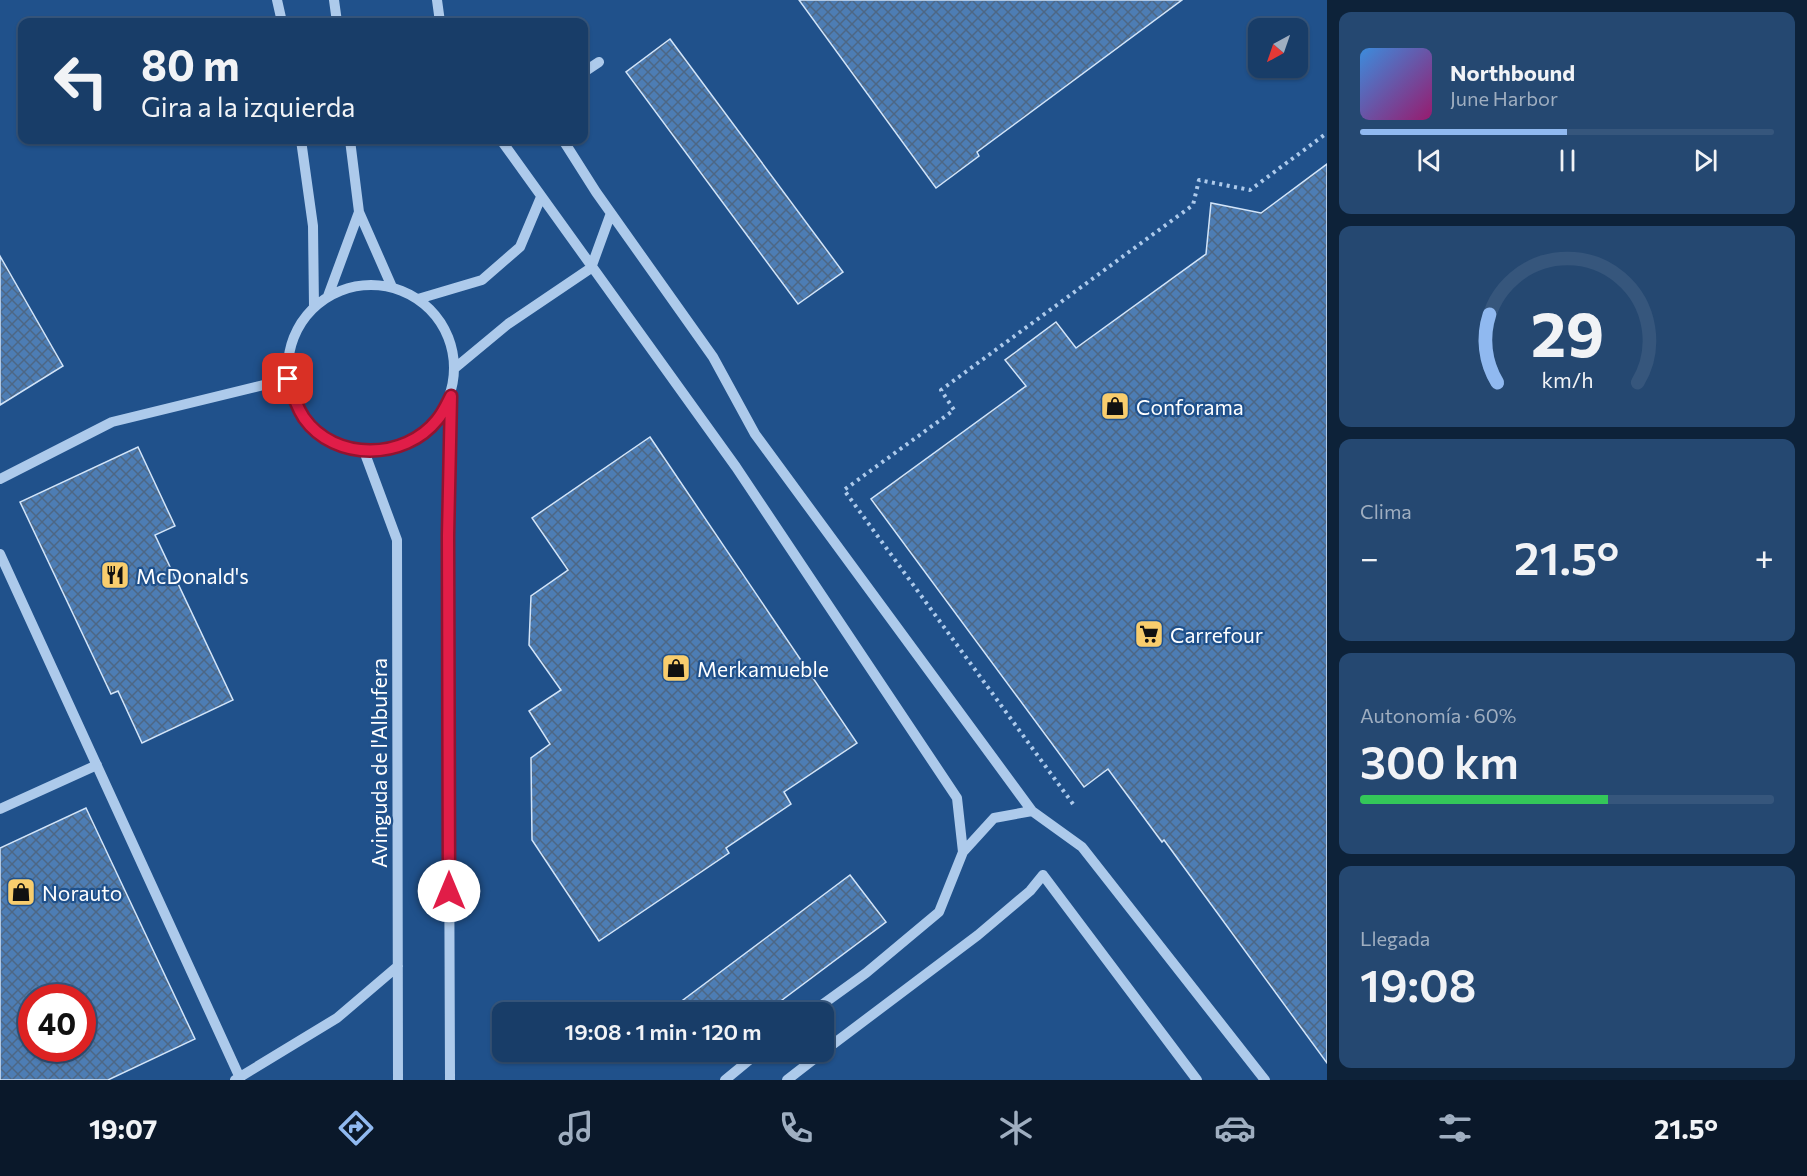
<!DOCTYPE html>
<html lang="es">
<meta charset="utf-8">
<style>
body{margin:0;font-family:Commissioner,sans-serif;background:#254871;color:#f1f3f6;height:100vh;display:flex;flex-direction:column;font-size:22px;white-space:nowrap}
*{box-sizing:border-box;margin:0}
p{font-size:20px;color:#9faec0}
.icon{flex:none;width:33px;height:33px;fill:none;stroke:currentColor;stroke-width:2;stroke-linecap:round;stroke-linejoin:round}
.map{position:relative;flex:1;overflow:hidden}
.panel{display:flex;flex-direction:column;gap:12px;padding:12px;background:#0d2239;width:480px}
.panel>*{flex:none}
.guide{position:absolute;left:18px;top:18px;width:570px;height:126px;border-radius:12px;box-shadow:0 2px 4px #0004,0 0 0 2px #36567c;background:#183d68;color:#f1f3f6;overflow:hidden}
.needle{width:39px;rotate:220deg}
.tools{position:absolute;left:1248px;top:18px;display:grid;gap:12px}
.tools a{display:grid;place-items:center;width:60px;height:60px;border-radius:12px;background:#183d68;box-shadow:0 2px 4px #0004,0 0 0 2px #36567c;font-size:30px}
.speed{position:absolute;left:18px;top:984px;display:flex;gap:12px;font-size:30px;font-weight:700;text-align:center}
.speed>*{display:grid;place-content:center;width:78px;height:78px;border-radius:50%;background:#183d68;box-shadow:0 2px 4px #0004,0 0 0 2px #36567c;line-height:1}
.speed .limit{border:9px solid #d22;background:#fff;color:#111}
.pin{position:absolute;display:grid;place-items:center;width:51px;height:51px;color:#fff;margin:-26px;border-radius:12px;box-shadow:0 3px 9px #0006}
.me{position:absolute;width:66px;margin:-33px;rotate:0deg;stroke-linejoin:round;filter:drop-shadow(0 0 4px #0008)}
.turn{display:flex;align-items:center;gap:21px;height:126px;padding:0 24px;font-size:27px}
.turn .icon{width:78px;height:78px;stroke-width:2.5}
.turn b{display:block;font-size:42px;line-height:51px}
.big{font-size:45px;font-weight:600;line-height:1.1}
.panel .card{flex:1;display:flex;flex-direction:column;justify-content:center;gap:9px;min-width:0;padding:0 21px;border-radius:12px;background:#254871}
.panel .dial{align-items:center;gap:0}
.dial svg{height:156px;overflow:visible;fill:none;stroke:#36567c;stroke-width:7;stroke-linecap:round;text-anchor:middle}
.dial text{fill:#f1f3f6;stroke:none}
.song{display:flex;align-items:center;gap:18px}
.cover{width:72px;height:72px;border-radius:9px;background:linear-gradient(135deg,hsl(210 70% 55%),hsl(320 70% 35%))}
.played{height:6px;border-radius:3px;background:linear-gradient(90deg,#90b9f0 50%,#36567c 50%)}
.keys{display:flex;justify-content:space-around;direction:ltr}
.heat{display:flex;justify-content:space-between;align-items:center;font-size:33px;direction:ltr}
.charge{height:9px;border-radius:4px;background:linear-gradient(90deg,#34c759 60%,#36567c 0)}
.trip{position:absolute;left:492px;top:1002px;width:342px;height:60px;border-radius:12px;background:#183d68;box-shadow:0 2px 4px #0004,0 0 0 2px #36567c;font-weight:600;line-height:60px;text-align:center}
.menu{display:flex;height:96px;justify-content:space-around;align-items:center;background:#0a182a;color:#9faec0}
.menu .icon{width:42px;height:42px}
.menu .active{color:#90b9f0}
.menu b{font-size:27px;color:#f1f3f6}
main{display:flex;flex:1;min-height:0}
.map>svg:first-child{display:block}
.building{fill:url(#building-cross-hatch);stroke:#d2e4f8;stroke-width:1.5;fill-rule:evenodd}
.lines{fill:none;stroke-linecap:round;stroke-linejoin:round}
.path{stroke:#adcaeb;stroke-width:4;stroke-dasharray:3 4.5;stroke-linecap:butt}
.minor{stroke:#adcaeb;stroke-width:10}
.route-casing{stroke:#92132f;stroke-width:15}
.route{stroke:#e11d48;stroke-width:10}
.labels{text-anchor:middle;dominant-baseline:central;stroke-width:4.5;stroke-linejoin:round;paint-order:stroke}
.poi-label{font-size:21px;fill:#fff;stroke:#20518b;text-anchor:start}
.street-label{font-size:21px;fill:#fff;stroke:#20518b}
</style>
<main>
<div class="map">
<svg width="1327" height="1080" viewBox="0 0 1327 1080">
<defs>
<pattern id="building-cross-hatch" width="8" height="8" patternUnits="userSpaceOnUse" patternTransform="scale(1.5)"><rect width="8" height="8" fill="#4d7db4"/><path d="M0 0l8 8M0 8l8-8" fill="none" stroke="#4d6785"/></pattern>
</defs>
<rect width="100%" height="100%" fill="#20518b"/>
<path class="building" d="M 799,0 L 1182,0 L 977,152 L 979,156 L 936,188 Z
M 670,39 L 843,272 L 798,304 L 626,72 Z
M 1327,164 L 1327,1063 L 1164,840 L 1162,842 L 1108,769 L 1084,787 L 871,499 L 1026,386 L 1005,360 L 1056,322 L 1076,348 L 1206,254 L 1211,203 L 1261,213 Z
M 0,256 L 63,366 L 0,405 Z
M 650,437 L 857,743 L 784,792 L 791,804 L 726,848 L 729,853 L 599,941 L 532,840 L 531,758 L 550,744 L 529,711 L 561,690 L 529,645 L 531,596 L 568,570 L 532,518 Z
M 138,447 L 175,526 L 155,535 L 233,700 L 142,743 L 118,691 L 111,694 L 20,502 Z
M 86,808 L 195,1039 L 108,1080 L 0,1080 L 0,848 ZM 32,998 L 82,998 L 82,1048 L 32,1048 Z
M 850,875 L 886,922 L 766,1012 L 667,1012 Z"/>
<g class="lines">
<path class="path" d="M 1073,804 L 844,490 L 954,410 L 941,390 L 1193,205 L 1199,180 L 1250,190 L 1327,133"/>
<path class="minor" d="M 277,0 L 282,22
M 334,0 L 337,22
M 437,0 L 440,22
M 584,72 L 599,62
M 301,140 L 313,226 L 314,307
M 350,140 L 359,212 L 392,287
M 501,140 L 736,467 L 957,798 L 963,852 L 939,912 L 866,973 L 812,1012
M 563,140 L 596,192 L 713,357 L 755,434 L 1032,811 L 1082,847 L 1265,1080
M288 368a83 83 0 1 1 166 0a83 83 0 1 1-166 0Z
M 328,296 L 359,212
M 418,299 L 482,280 L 520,247 L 541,197
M 455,368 L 508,324 L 591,268 L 611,213
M 364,451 L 397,540 L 398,1080
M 0,479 L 112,422 L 288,379
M 0,554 L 240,1078
M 0,809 L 97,765
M 963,852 L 994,818 L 1032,811
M 824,1051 L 978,935 L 1030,891 L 1043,875 L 1197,1080
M 235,1080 L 337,1018 L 398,966
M 450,1080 L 448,536 L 451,396
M 725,1080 L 759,1052
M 787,1080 L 823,1052"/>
</g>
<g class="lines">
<g class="route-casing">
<path id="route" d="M 288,379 C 292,393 296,406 304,418 C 335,462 405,460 437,420 C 443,413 447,404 451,396 L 448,536 L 449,891"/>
</g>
<use href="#route" class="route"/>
</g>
<defs>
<g id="shop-square" transform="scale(1.5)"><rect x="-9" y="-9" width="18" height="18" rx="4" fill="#f8cd6d" stroke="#20518b"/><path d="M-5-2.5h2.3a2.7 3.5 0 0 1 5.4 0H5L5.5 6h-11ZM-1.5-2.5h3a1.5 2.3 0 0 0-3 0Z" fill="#111"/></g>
<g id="restaurant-square" transform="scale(1.5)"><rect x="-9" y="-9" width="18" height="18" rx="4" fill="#f8cd6d" stroke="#20518b"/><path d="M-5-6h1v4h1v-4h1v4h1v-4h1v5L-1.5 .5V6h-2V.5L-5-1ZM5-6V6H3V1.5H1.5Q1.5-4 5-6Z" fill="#111"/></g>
<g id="supermarket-square" transform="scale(1.5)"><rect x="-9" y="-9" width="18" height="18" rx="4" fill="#f8cd6d" stroke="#20518b"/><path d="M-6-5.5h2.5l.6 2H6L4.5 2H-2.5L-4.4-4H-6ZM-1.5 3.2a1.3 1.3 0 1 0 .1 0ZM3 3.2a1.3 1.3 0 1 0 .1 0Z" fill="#111"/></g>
</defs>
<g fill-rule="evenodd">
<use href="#shop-square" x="1115" y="406"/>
<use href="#restaurant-square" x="115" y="575"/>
<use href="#supermarket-square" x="1149" y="634"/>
<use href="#shop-square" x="676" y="668"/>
<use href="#shop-square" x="21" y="892"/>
</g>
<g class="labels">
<g class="poi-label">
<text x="1136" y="406">Conforama</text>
<text x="136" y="575">McDonald's</text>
<text x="1170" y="634">Carrefour</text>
<text x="697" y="668">Merkamueble</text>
<text x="42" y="892">Norauto</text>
</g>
<g class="street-label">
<text transform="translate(378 763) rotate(-90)">Avinguda de l'Albufera</text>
</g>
</g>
</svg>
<div class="tools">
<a><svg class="needle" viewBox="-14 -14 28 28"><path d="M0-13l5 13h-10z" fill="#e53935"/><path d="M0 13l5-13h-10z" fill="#9faec0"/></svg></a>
</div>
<div class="speed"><div class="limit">40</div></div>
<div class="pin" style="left:288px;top:379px;background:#d93025"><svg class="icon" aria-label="arrive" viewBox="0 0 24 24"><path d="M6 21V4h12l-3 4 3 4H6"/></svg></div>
<svg class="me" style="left:449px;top:891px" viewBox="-20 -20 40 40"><circle r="19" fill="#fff"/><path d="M0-13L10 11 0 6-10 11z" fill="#e11d48"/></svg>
<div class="trip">19:08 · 1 min · 120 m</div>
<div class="guide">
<div class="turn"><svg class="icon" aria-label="left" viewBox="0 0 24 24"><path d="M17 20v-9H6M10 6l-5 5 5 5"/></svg><div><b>80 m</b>Gira a la izquierda</div></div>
</div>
</div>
<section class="panel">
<div class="card">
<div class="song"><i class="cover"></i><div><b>Northbound</b><p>June Harbor</p></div></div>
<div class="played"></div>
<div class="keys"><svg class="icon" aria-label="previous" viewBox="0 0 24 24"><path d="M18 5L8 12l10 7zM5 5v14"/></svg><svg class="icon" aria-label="pause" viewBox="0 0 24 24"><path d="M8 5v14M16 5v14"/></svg><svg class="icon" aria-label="next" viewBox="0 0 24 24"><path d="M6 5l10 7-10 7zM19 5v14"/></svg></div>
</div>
<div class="card dial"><svg viewBox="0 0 100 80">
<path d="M14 69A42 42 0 1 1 86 69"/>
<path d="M14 69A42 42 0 0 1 10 34" stroke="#90b9f0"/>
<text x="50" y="56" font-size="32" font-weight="700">29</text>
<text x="50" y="72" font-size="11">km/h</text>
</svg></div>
<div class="card"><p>Clima</p>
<div class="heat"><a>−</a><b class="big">21.5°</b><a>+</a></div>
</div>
<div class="card"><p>Autonomía · 60%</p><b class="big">300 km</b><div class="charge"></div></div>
<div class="card"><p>Llegada</p><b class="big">19:08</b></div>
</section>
</main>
<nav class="menu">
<b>19:07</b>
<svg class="icon active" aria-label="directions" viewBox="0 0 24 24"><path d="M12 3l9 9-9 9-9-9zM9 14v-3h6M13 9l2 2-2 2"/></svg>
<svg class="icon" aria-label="music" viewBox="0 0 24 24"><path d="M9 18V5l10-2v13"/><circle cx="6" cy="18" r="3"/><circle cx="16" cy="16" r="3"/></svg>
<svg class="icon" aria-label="phone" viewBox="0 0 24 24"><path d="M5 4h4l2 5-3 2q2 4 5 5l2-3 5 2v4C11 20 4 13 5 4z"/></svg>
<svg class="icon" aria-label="climate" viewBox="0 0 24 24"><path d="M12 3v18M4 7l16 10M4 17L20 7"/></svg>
<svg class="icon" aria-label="car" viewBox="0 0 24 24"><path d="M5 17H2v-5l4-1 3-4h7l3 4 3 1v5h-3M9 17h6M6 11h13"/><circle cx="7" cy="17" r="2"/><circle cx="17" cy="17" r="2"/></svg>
<svg class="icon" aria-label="filters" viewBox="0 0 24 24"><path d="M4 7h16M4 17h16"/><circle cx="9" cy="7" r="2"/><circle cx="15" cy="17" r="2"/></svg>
<b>21.5°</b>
</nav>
